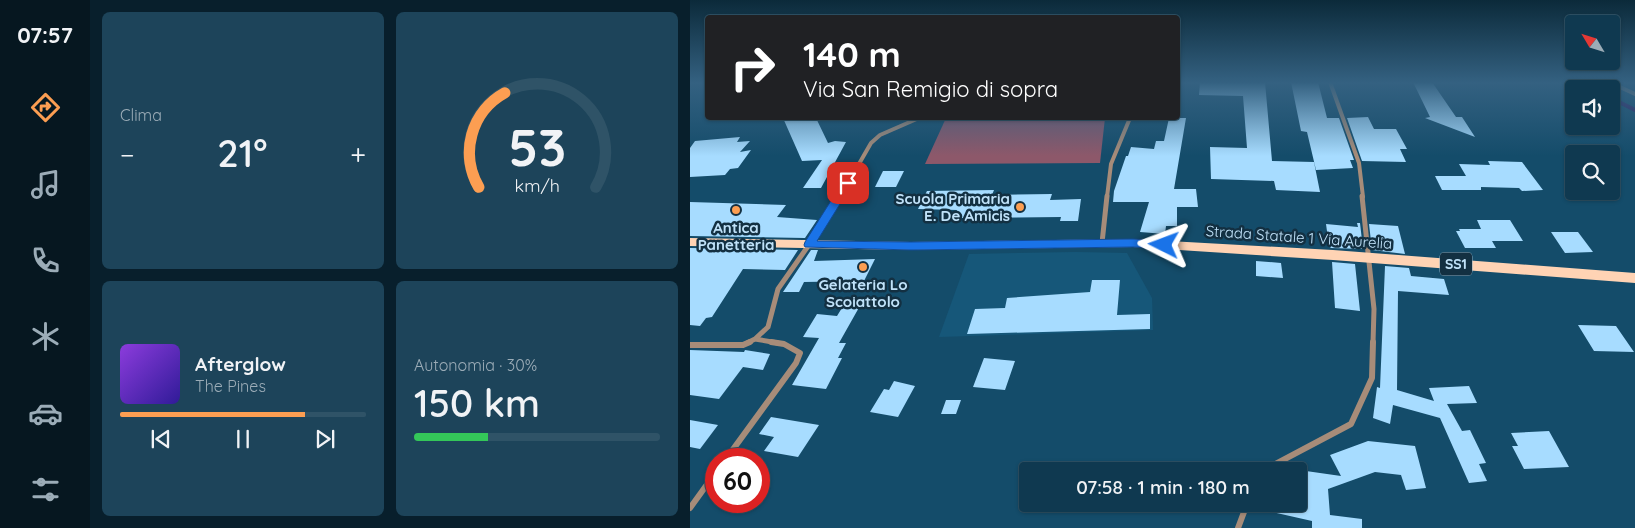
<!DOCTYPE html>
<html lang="it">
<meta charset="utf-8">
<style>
body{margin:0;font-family:Quicksand,sans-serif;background:#1d445a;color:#f1f3f6;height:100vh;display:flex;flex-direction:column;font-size:19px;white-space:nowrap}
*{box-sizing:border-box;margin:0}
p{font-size:16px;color:#9bacb7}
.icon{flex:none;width:28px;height:28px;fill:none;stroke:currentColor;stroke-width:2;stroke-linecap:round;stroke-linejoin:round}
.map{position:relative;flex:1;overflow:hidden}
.drawer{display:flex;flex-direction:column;gap:12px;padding:12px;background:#081f2c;width:600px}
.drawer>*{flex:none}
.hud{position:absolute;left:15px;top:15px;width:475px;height:105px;border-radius:5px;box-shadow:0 1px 4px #0004,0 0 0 1px #2f5367;background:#202124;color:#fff;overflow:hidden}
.needle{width:32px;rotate:308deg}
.tools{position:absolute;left:875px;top:15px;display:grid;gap:10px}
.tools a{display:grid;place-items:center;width:55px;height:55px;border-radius:5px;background:#0f3950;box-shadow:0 1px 4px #0004,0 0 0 1px #2f5367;font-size:25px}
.speed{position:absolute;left:15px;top:448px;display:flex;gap:10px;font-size:25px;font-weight:700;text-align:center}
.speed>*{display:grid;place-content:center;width:65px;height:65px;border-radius:50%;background:#0f3950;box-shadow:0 1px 4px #0004,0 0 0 1px #2f5367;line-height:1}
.speed .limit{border:8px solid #d22;background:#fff;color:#111}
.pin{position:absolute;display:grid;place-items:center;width:42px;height:42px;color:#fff;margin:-21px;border-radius:10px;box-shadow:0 2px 8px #0006}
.me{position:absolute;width:55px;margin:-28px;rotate:273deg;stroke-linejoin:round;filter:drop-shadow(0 0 4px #0008)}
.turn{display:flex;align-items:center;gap:18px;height:105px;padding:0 15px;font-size:22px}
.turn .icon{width:65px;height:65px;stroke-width:2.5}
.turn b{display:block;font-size:35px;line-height:42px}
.big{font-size:38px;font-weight:600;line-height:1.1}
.drawer .tile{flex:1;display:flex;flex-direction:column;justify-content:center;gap:8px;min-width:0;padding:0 18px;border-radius:8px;background:#1d445a}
.drawer .dial{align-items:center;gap:0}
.dial svg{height:130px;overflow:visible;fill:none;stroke:#2f5367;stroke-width:7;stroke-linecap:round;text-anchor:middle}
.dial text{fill:#f1f3f6;stroke:none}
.song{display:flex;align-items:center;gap:15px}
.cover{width:60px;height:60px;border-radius:8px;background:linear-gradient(135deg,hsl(270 70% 55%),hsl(250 70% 35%))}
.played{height:5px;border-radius:2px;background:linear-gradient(90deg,#fc9e52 75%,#2f5367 75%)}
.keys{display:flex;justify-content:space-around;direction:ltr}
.heat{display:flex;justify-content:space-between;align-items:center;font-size:28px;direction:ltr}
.charge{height:8px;border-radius:4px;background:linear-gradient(90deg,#34c759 30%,#2f5367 0)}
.drawer .tiles{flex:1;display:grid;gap:12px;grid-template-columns:repeat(2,1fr)}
.trip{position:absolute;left:329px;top:462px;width:288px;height:50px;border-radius:5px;background:#0f3950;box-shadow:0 1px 4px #0004,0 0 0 1px #2f5367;font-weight:600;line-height:50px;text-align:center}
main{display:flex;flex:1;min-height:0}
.tab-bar{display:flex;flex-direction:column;width:90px;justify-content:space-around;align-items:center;background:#061720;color:#9bacb7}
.tab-bar .icon{width:35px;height:35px}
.tab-bar .current{color:#fc9e52}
.tab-bar b{font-size:22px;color:#f1f3f6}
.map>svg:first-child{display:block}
.built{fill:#165779}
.green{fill:#8d586a}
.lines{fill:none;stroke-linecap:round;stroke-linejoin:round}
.stream{stroke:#351760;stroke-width:4}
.building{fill:#a7dcff}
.street-far2{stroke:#a78c79;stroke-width:4}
.street-far1{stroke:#a78c79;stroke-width:5}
.street{stroke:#a78c79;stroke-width:6}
.primary{fill:#ffd3b4;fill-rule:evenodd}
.route{fill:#1a73e8;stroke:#114b97}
.poi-dot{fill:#fc9e52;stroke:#133042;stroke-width:2}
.labels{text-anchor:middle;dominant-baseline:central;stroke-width:5;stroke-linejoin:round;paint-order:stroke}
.shield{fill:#133042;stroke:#8cadc2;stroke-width:1}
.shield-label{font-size:14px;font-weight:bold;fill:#c0e2f9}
.poi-label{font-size:15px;font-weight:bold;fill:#c0e2f9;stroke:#133042}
.street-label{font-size:15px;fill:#c0e2f9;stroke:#133042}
</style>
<main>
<nav class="tab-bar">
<b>07:57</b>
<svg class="icon current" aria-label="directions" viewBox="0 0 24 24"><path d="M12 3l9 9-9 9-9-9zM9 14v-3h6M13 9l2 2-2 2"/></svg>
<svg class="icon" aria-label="music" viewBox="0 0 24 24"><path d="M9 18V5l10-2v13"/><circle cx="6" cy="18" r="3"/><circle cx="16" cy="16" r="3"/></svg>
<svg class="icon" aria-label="phone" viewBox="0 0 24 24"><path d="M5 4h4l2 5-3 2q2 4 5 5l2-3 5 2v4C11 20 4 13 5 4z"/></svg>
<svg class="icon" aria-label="climate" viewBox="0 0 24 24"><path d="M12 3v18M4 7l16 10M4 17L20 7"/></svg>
<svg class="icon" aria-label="car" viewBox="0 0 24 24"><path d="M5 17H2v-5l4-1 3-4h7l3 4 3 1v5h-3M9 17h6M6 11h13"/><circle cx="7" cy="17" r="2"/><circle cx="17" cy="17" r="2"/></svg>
<svg class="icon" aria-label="filters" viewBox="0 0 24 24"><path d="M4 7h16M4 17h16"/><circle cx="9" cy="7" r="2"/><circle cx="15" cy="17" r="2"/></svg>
</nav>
<section class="drawer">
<div class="tiles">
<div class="tile"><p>Clima</p>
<div class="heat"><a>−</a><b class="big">21°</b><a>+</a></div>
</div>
<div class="tile dial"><svg viewBox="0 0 100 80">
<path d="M14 69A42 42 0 1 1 86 69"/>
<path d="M14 69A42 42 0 0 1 30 11" stroke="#fc9e52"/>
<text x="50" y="56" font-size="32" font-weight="700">53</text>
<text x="50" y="72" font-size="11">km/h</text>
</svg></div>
<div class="tile">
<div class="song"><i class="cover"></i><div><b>Afterglow</b><p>The Pines</p></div></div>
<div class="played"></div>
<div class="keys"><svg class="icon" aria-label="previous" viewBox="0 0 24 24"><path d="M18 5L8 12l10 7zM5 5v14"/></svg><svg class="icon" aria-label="pause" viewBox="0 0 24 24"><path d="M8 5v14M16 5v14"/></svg><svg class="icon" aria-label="next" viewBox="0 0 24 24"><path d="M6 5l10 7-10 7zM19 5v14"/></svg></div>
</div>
<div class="tile"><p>Autonomia · 30%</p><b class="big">150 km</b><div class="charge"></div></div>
</div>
</section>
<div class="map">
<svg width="945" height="528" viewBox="0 0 945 528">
<rect width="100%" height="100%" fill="#144c6a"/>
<path class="built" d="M 386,252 L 437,253 L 462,298 L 463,330 L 249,337 L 279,254 Z"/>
<path class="green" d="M 256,118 L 415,118 L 410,163 L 235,164 Z"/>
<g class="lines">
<path class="stream" d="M 890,82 L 903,89
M 921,98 L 945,110"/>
</g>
<path class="building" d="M 510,82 L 575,82 L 582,161 L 624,162 L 630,192 L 586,190 L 584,181 L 521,179 L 520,147 L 557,148 L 553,96 L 509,95 Z
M 601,82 L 628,82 L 637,118 L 649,118 L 664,160 L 660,160 L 663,168 L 626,170 L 617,132 L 611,131 Z
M 723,82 L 742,82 L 766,117 L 772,117 L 785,137 L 735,118 L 740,117 Z
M 678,117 L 684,129 L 706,129 L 717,149 L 710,149 L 716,162 L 672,161 L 657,118 Z
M 93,118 L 126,118 L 138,143 L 145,141 L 156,142 L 131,188 L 113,188 L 132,160 L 112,161 Z
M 479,118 L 496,118 L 484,189 L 506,189 L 508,207 L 487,207 L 487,226 L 476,226 L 475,234 L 450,232 L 459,202 L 423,202 L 424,191 L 436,156 L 438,156 L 441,147 L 464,149 L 466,141 L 474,141 Z
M 50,137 L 47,142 L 60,141 L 50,152 L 61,150 L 48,168 L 40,169 L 35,175 L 0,177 L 0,148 L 5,141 Z
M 798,161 L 832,162 L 853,190 L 832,191 L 829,188 L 791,187 L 791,190 L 752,190 L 745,176 L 776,176 L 769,164 L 800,165 Z
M 193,171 L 214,171 L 206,187 L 185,187 Z
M 304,190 L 302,195 L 362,194 L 360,200 L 391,199 L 388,221 L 370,221 L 371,217 L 264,218 L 267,210 L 228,209 L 237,191 Z
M 0,202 L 96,205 L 87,217 L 127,220 L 115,238 L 0,236 Z
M 787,220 L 820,220 L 833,241 L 802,241 L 806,248 L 775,248 L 766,231 L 770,231 L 769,229 L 791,229 Z
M 667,223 L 670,223 L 673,249 L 641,248 L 639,246 L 636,224 L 668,227 Z
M 679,224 L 708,226 L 715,254 L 682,250 Z
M 861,232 L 888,232 L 903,252 L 875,253 Z
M 0,248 L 108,250 L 95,270 L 53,269 L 22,317 L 16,318 L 10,326 L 0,325 Z
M 121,250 L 128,250 L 124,261 L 185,259 L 174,281 L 114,282 L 109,292 L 93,292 Z
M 566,261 L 591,263 L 593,278 L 566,276 Z
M 642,262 L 665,264 L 670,311 L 645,308 Z
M 695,266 L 719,268 L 721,276 L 754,279 L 759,295 L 708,291 L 707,390 L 744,401 L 739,388 L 779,386 L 787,403 L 757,404 L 772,431 L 780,430 L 796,463 L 789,464 L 797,481 L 779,483 L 750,418 L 703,405 L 700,424 L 683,418 L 687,387 L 690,388 Z
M 402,280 L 430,280 L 427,315 L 460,314 L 460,329 L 277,334 L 285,309 L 315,308 L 317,298 L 400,292 Z
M 155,303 L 171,304 L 149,343 L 156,343 L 148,358 L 152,358 L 136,389 L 102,385 L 129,338 L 113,337 L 127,314 L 147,316 Z
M 888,325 L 926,326 L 944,352 L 904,351 Z
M 0,350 L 54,352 L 55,350 L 80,354 L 73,370 L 53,367 L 29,399 L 0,395 Z
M 294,358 L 325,361 L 315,390 L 283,387 Z
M 204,381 L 225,386 L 208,417 L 180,412 L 194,389 L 199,390 Z
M 256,400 L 271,400 L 266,414 L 251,414 Z
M 81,417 L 129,425 L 108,457 L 74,451 L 84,437 L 69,434 Z
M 0,420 L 28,425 L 10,449 L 0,447 Z
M 859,431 L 879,467 L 834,469 L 822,446 L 828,446 L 821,433 Z
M 678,441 L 725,446 L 736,488 L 716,490 L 711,475 L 685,472 L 638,489 L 640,515 L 672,519 L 672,528 L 622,528 L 622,521 L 573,510 L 574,504 L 608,504 L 608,473 L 616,474 L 616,471 L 651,476 L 640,455 Z"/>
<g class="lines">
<path class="street-far2" d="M 640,82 L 669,163 L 673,197
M 919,82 L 945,94
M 150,197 L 181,143 L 190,135 L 229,118
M 417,197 L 421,164 L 440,118"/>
<path class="street-far1" d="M 672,196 L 684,309 L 683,343
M 412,243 L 417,196
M 65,339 L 88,343
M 57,343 L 65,339 L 78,327 L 88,289 L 137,219 L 150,196"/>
<path class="street" d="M 0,345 L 53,345 L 60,342
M 36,459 L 106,363 L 110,353 L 94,344 L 81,342
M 572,471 L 661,424 L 682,378 L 683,342
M 0,508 L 26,472
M 548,528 L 557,504"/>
<path class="primary" d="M 0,238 L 221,242 L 443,239 L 643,250 L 945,273 L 945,283 L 643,260 L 443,247 L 221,250 L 0,246 Z"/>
</g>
<linearGradient id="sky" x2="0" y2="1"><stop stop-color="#0b2a3a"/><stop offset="0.53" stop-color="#346181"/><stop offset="1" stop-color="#346181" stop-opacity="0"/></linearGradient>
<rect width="945" height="156" fill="url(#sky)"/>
<path class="route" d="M 154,180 L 158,180 L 163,183 L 127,241 L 221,242 L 443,239 L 474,241 L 480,245 L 474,249 L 443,247 L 221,250 L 115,247 L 114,245 L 115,242 Z"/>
<g class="poi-dot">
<circle cx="330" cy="207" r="5"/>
<circle cx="46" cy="210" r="5"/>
<circle cx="173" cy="267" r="5"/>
</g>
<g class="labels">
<rect class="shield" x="750" y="252.5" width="32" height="23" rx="4"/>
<g class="shield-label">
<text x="766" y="264">SS1</text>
</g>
<g class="poi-label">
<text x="320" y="198" text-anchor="end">Scuola Primaria<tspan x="320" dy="17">E. De Amicis</tspan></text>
<text x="46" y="227">Antica<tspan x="46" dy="17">Panetteria</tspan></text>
<text x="173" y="284">Gelateria Lo<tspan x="173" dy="17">Scoiattolo</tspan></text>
</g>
<g class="street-label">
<text transform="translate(609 237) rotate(4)">Strada Statale 1 Via Aurelia</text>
</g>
</g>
</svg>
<div class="tools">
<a><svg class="needle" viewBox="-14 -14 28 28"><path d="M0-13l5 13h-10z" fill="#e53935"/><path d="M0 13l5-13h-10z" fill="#9bacb7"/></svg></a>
<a><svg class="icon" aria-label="sound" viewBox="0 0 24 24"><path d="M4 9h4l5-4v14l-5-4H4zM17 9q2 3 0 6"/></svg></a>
<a><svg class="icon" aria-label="search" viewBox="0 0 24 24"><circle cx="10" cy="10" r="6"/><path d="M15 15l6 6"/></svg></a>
</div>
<div class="speed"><div class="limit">60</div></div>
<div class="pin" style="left:158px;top:183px;background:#d93025"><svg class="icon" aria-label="arrive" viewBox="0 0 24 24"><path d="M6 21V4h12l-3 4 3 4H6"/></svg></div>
<svg class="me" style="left:474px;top:245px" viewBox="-20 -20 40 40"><path d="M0-17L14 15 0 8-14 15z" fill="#1a73e8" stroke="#fff" stroke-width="4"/></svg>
<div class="trip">07:58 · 1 min · 180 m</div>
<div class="hud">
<div class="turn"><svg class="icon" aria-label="right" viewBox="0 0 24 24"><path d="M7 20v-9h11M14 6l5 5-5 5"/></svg><div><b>140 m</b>Via San Remigio di sopra</div></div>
</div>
</div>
</main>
